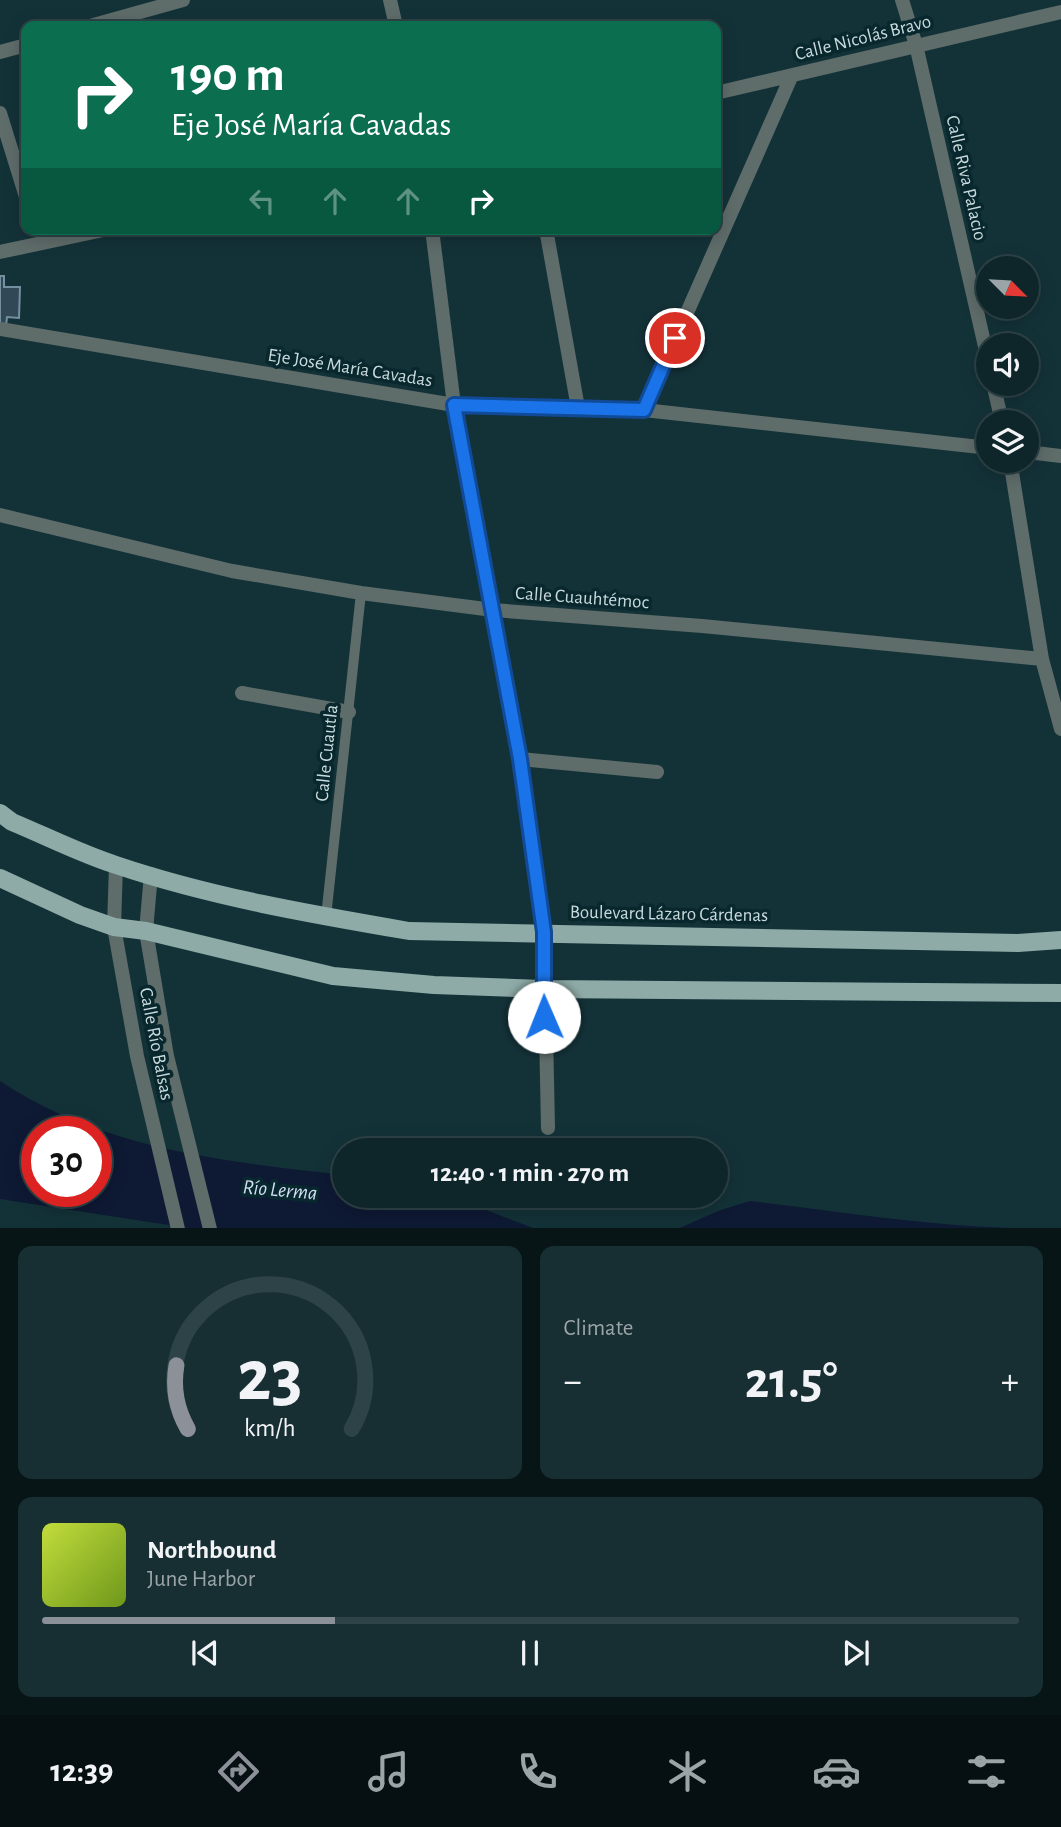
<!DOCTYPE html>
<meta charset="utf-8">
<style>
body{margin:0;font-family:"Alegreya Sans",sans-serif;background:#172e32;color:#f1f3f6;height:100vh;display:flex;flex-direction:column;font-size:26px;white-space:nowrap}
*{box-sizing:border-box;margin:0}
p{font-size:23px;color:#9ba5a8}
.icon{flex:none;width:38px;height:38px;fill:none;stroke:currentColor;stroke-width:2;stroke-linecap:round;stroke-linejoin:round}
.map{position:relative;height:1228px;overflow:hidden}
.sheet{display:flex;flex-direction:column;gap:18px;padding:18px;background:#081517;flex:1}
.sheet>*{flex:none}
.guide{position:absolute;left:21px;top:21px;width:700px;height:214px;border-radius:14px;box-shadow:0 4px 18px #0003,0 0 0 2px #2e4347;background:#0b6e4f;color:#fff;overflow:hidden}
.needle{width:46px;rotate:114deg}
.fabs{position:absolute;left:976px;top:256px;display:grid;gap:14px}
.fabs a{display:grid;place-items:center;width:63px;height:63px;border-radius:50%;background:#0e262a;box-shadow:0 4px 18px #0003,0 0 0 2px #2e4347;font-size:35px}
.speed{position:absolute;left:21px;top:1116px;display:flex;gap:14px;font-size:35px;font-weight:700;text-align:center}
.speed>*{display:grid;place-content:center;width:91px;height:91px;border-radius:50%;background:#0e262a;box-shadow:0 4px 18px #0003,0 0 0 2px #2e4347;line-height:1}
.speed .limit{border:10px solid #d22;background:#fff;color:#111}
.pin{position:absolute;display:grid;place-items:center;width:60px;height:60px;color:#fff;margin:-30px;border:4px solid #fff;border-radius:50%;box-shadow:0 2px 7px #0007}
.me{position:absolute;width:77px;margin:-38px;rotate:359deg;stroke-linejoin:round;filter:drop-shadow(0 0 5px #0008)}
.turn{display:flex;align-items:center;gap:24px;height:147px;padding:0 35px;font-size:32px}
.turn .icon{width:91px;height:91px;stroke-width:2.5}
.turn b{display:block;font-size:49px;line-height:60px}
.lanes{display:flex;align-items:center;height:66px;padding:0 35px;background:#0003;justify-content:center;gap:35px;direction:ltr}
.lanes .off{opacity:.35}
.big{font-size:52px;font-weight:600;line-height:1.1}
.sheet .widget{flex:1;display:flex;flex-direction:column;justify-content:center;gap:10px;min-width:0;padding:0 24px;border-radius:14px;background:#172e32}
.sheet .dial{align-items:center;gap:0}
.dial svg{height:182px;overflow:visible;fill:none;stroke:#2e4347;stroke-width:7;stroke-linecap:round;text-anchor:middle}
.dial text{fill:#f1f3f6;stroke:none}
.song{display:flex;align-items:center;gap:21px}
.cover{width:84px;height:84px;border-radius:10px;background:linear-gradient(135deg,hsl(70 70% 55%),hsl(80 70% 35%))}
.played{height:7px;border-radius:4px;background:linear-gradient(90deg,#8c9099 30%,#2e4347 30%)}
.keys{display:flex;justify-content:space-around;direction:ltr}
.heat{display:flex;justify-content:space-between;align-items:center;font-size:38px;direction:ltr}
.sheet .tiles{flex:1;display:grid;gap:18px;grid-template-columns:1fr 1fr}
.widget:last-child{grid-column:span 2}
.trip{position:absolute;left:332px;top:1138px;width:396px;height:70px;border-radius:35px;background:#0e262a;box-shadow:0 4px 18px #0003,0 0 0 2px #2e4347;font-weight:600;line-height:70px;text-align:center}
.tabs{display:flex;height:112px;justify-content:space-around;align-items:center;background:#060f11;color:#9ba5a8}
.tabs .icon{width:49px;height:49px}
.tabs .on{color:#8c9099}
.tabs b{font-size:32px;color:#f1f3f6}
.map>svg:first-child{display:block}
.water{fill:#0e1934;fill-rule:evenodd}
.building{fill:#314857;stroke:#768fa0;stroke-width:2}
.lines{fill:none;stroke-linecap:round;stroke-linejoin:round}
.service{stroke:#5e6c6a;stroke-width:10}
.minor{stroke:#5e6c6a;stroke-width:14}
.tertiary{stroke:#5e6c6a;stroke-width:14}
.primary{stroke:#8eaba7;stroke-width:18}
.route-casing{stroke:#114b97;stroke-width:18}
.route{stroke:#1a73e8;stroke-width:12}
.labels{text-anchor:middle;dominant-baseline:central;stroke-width:7;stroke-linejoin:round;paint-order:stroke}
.street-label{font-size:19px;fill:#c9dadd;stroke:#08282e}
.water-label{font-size:21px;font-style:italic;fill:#d3def5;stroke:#08282e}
</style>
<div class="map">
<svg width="1061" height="1229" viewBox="0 0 1061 1229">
<rect width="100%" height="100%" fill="#133238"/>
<path class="water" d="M 0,1081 C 102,1149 226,1162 345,1175 L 345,1195 L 447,1195 L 533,1228 L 188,1228 L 0,1199 ZM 37,1132 L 96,1132 L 96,1192 L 37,1192 Z
M 750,1201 C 836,1211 922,1225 1009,1228 L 680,1228 L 718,1211 Z"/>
<path class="building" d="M 0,276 L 4,276 L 4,287 L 20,287 L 19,318 L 7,317 L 6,326 L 0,326 Z"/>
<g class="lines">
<path class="service" d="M 326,917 L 361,593"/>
<path class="minor" d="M 390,0 L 396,26
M 902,0 L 916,45 L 989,364
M 716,93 L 1061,12
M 0,113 L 26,197
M 432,229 L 454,405 L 520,759 L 544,932 L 548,1128
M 546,229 L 578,408
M 0,252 L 108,229
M 0,329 L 454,405 L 644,410 L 989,448
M 993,383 L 1002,422
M 644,410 L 792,75
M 1027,452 L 1061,456
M 1010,460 L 1042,659 L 1061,729
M 0,515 L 232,571 L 361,593 L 493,610 L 702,626 L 1042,659
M 242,693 L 349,712
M 520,759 L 657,772"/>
<path class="tertiary" d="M 90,26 L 183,0
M 0,52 L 26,45
M 116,865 L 114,927 L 137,1056 L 178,1229
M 151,874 L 146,931 L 167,1056 L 210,1229"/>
<path class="primary" d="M 0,813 L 12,822 C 46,836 81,854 116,865 C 211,897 310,914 409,931 L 1018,943 L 1061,940
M 0,878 L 80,915 L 114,927 L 146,931 L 333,976 L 434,985 L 543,989 L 1061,993"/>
</g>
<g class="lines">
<g class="route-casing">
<path id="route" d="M 544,1017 L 544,932 L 520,759 L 454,405 L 644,410 L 675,338"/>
</g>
<use href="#route" class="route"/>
</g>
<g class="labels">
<g class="street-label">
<text transform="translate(863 38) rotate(-14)">Calle Nicolás Bravo</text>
<text transform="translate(966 178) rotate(77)">Calle Riva Palacio</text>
<text transform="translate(350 368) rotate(9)">Eje José María Cavadas</text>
<text transform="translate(582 598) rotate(4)">Calle Cuauhtémoc</text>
<text transform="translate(327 753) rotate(-84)">Calle Cuautla</text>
<text transform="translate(669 914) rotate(1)">Boulevard Lázaro Cárdenas</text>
<text transform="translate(156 1044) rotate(79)">Calle Río Balsas</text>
</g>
<g class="water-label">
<text transform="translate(280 1190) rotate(5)">Río Lerma</text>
</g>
</g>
</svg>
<div class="fabs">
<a><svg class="needle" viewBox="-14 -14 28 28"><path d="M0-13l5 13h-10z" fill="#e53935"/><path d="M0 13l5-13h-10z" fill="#9ba5a8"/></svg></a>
<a><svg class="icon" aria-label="sound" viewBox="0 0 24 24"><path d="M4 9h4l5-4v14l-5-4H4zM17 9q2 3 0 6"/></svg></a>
<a><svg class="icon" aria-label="layers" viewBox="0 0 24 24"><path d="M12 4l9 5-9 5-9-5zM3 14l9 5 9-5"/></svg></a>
</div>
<div class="speed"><div class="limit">30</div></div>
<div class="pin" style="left:675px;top:338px;background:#d93025"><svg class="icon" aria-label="arrive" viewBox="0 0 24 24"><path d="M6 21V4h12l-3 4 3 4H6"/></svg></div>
<svg class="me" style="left:544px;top:1017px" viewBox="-20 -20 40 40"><circle r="19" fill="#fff"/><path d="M0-13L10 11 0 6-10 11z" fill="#1a73e8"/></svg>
<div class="trip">12:40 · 1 min · 270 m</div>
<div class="guide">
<div class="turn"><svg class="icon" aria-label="right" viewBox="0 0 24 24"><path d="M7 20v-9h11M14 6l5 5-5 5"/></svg><div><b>190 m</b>Eje José María Cavadas</div></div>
<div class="lanes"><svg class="icon off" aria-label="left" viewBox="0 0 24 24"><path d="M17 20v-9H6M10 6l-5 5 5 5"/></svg><svg class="icon off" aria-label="ahead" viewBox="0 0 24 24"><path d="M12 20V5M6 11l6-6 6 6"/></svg><svg class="icon off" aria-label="ahead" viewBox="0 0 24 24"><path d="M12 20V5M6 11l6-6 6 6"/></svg><svg class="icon" aria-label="right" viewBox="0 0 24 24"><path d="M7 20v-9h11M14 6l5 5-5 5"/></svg></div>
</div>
</div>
<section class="sheet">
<div class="tiles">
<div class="widget dial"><svg viewBox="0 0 100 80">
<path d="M14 69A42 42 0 1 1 86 69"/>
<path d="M14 69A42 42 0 0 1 9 41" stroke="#8c9099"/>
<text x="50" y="56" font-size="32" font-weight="700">23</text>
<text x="50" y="72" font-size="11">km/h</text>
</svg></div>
<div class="widget"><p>Climate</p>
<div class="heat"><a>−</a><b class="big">21.5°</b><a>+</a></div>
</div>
<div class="widget">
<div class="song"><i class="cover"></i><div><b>Northbound</b><p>June Harbor</p></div></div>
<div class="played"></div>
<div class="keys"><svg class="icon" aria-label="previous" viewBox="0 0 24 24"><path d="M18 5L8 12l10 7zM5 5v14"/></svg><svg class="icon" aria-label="pause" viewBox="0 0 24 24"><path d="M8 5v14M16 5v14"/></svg><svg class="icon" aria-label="next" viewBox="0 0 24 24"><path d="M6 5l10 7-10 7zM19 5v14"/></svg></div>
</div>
</div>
</section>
<nav class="tabs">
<b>12:39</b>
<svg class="icon on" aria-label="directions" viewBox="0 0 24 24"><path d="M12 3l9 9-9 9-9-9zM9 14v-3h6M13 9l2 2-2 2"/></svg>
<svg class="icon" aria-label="music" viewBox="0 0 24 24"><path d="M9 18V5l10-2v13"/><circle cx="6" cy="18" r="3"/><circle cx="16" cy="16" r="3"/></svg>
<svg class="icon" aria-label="phone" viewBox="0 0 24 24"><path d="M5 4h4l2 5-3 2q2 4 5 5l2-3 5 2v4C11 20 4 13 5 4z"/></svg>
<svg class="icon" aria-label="climate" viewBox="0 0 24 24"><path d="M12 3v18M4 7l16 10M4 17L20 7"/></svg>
<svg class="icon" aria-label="car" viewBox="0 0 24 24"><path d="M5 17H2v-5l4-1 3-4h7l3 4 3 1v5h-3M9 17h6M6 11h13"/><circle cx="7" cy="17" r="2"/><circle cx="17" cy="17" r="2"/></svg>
<svg class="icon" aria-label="filters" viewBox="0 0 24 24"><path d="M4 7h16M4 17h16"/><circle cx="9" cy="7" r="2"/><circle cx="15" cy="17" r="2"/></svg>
</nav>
